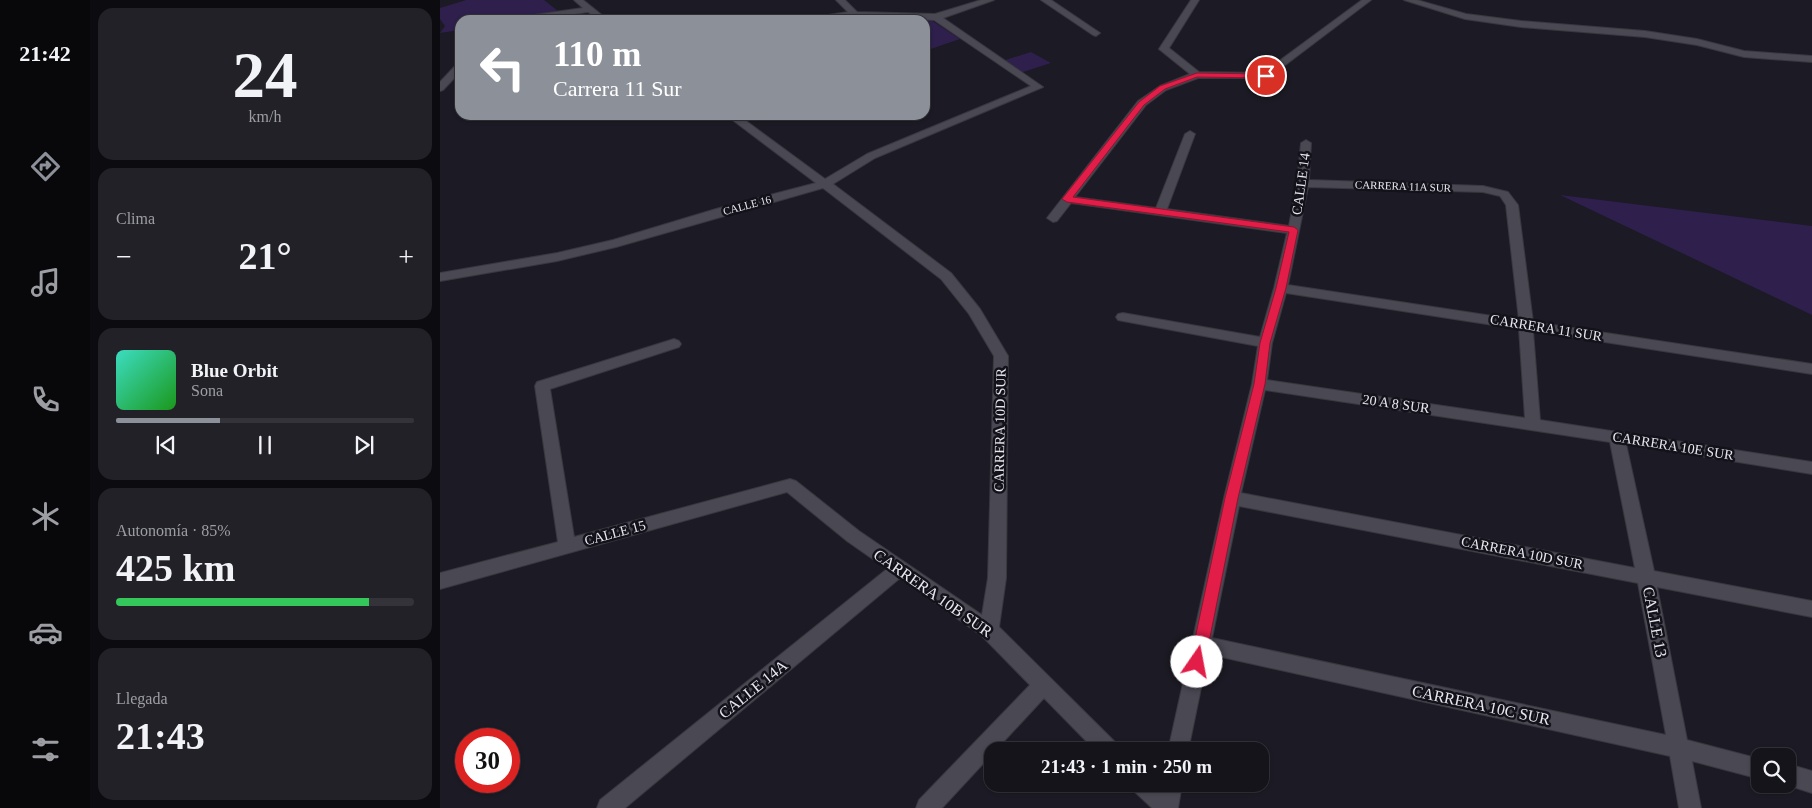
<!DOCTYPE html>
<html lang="es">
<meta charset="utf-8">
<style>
body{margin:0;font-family:"Times New Roman",serif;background:#222128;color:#f1f3f6;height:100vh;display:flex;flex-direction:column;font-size:19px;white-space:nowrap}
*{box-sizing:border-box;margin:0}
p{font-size:16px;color:#9d9ea3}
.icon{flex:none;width:28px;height:28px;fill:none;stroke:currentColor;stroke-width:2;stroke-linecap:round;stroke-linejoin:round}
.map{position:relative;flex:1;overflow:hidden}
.sheet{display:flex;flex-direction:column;gap:8px;padding:8px;background:#0c0b0f;width:350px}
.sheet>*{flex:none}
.guide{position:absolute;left:15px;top:15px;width:475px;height:105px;border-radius:15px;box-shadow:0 1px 4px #0004,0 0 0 1px #34333a;background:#8c9099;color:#fff;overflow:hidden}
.fabs{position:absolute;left:1311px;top:748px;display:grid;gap:10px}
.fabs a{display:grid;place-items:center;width:45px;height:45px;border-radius:10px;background:#15141b;box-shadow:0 1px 4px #0004,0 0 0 1px #34333a;font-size:25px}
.speed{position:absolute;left:15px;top:728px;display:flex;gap:10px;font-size:25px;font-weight:700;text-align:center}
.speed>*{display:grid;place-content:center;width:65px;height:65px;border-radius:50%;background:#15141b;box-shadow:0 1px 4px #0004,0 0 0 1px #34333a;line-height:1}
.speed .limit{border:8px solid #d22;background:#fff;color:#111}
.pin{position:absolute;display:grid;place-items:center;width:42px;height:42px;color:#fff;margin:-21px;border:2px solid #fff;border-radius:50%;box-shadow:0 1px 5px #0007}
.me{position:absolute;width:55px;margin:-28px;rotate:12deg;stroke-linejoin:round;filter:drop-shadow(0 0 4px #0008)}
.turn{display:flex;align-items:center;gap:18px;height:105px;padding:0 15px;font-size:22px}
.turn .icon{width:65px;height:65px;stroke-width:2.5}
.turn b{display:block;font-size:35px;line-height:42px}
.big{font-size:38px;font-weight:700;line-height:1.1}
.sheet .card{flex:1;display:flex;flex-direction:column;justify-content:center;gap:8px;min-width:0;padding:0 18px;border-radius:15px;background:#222128}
.sheet .dial{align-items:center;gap:0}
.dial b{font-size:65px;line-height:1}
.song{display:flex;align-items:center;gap:15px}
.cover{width:60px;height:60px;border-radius:8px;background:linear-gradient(135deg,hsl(170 70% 55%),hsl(120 70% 35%))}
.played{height:5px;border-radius:2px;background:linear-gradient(90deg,#8c9099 35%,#34333a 35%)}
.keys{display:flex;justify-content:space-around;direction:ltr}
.heat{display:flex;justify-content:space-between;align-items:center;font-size:28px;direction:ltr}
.charge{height:8px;border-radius:4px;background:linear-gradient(90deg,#34c759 85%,#34333a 0)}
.trip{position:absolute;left:544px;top:742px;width:285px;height:50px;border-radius:15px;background:#15141b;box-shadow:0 1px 4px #0004,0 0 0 1px #34333a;font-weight:700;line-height:50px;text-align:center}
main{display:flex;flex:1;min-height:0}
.tabs{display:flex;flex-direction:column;width:90px;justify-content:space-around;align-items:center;background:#08080b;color:#9d9ea3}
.tabs .icon{width:35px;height:35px}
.tabs .on{color:#8c9099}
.tabs b{font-size:22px;color:#f1f3f6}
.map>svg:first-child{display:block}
.green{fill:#2e1f4d}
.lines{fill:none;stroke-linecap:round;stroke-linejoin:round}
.minor-casing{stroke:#38373e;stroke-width:2}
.minor{fill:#4a4853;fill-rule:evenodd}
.route{fill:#e11d48;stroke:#92132f}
.labels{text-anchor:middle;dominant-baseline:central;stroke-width:5;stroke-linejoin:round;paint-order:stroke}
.far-street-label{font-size:11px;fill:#e8e7ee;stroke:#13111a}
.street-label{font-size:14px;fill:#e8e7ee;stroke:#13111a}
.near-street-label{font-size:16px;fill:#e8e7ee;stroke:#13111a}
</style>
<main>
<nav class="tabs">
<b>21:42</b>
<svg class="icon on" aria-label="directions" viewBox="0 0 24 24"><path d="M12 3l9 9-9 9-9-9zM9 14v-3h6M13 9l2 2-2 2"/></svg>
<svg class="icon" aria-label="music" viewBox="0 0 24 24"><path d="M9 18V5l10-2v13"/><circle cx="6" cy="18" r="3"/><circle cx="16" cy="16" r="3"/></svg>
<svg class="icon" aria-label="phone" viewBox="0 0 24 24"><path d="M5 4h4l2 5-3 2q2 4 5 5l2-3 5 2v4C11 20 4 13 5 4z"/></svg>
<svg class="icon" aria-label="climate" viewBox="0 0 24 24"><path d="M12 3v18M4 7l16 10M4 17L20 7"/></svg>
<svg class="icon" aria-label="car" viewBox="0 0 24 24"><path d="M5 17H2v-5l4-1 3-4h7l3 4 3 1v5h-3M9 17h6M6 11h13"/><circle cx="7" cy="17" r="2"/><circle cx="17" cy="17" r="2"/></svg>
<svg class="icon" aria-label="filters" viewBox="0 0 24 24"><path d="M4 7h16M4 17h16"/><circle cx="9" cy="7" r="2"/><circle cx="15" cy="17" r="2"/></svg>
</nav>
<section class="sheet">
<div class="card dial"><b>24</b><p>km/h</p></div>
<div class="card"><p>Clima</p>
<div class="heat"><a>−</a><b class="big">21°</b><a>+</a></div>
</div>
<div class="card">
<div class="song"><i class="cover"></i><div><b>Blue Orbit</b><p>Sona</p></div></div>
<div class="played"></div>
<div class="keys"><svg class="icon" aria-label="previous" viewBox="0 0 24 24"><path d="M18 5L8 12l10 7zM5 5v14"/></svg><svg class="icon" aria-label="pause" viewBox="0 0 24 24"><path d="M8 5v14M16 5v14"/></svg><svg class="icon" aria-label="next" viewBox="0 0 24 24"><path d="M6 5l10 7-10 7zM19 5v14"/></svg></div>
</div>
<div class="card"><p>Autonomía · 85%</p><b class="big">425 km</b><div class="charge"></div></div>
<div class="card"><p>Llegada</p><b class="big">21:43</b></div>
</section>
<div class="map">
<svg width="1372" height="808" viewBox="0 0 1372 808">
<rect width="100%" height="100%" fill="#1c1a24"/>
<path class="green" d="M 26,0 L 104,0 L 118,11 L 70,20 L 20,20 L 20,30 L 0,33 L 5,26 L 0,19 L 0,8 Z
M 459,18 L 491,20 L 520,39 L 485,51 L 485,20 L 460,20 Z
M 591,52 L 611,63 L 574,75 L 556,63 Z
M 1120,195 L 1372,226 L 1372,315 Z"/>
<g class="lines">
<g class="minor-casing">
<path id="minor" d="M 134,0 L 143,0 L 168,20 L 159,20 L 148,12 L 96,20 L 76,20 L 80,17 L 143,8 Z
M 396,0 L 405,0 L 417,12 L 495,14 L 541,0 L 554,0 L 503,18 L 603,87 L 435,158 L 393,184 L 511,273 L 540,309 L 568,356 L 566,578 L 559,627 L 677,744 L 680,751 L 656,751 L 604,698 L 502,808 L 476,808 L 479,800 L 590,685 L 542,636 L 460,578 L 185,808 L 157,808 L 160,800 L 447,569 L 407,541 L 347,492 L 0,589 L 0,573 L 118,542 L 95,386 L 97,382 L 234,339 L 239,341 L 241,344 L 239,347 L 110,389 L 134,537 L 350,479 L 356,481 L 419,531 L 542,615 L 548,578 L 554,356 L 529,314 L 501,279 L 383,188 L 176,247 L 117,261 L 0,281 L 0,273 L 117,253 L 173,240 L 276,209 L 376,183 L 286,115 L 298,115 L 385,179 L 427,154 L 591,86 L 494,20 L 415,17 L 392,20 L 371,20 L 375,17 L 408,12 Z
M 601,0 L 611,0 L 660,33 L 656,36 L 653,35 Z
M 751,0 L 759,0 L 729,48 L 759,72 L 823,73 L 922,0 L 931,0 L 828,78 L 758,78 L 726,90 L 706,105 L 635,197 L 716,208 L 745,134 L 750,131 L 755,134 L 727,209 L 849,226 L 857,183 L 861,143 L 866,140 L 871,143 L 869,180 L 1043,186 L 1068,192 L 1078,205 L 1093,322 L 1372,364 L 1372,374 L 1093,331 L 1100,420 L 1372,462 L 1372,474 L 1186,444 L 1214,571 L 1372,601 L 1372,617 L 1217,587 L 1247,740 L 1320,759 L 1320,779 L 1252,761 L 1261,808 L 1239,808 L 1230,756 L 768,654 L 748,751 L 728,751 L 784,498 L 812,384 L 818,346 L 683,321 L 678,320 L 676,317 L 678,314 L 683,313 L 820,337 L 834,288 L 847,233 L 631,203 L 617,221 L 613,222 L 607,218 L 698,101 L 720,86 L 750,74 L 719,49 ZM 868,187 L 1043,192 L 1060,196 L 1066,205 L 1079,320 L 848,285 ZM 846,293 L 1079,329 L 1085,418 L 827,380 L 832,343 ZM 825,390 L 1170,442 L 1195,568 L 801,493 ZM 799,506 L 1198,583 L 1226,735 L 772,638 Z
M 964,0 L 977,0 L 1026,14 L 1081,21 L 1205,31 L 1257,39 L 1304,51 L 1372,56 L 1372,62 L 1304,57 L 1257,45 L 1205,37 L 1081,27 L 1025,19 Z
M 20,63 L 20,72 L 3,90 L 0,91 L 0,82 L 17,64 Z
M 1348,764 L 1372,771 L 1372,793 L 1344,784 L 1348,784 Z
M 692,784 L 718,784 L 720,786 L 720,784 L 742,784 L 738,808 L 712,808 L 695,792 Z"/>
</g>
<use href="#minor" class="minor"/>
</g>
<path class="route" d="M 757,73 L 826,74 L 829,76 L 826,78 L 757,77 L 725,89 L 704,105 L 633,197 L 854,227 L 858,230 L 846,288 L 830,343 L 825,384 L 798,498 L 765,662 L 763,666 L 757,668 L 752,666 L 750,662 L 785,498 L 814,384 L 820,343 L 836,288 L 849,232 L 627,202 L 622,199 L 699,102 L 720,86 Z"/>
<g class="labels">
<g class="far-street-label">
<text transform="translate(963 186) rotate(2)">CARRERA 11A SUR</text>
<text transform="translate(307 205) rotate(-15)">CALLE 16</text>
</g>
<g class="street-label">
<text transform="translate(861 184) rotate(-82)">CALLE 14</text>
<text transform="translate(1106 328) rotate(9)">CARRERA 11 SUR</text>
<text transform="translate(956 404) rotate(8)">20 A 8 SUR</text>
<text transform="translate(560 430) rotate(-89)">CARRERA 10D SUR</text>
<text transform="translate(1233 446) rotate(9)">CARRERA 10E SUR</text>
<text transform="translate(175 533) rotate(-15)">CALLE 15</text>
<text transform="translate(1082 553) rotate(11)">CARRERA 10D SUR</text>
</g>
<g class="near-street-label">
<text transform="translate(493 593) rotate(35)">CARRERA 10B SUR</text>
<text transform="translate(1215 622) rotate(79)">CALLE 13</text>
<text transform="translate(313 689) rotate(-39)">CALLE 14A</text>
<text transform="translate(1041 705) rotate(12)">CARRERA 10C SUR</text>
</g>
</g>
</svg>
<div class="fabs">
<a><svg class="icon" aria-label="search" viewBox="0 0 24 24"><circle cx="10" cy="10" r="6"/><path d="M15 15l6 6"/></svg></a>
</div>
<div class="speed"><div class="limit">30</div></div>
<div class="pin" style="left:826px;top:76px;background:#d93025"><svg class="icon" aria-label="arrive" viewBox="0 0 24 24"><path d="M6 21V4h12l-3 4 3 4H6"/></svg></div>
<svg class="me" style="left:757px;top:662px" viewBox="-20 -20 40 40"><circle r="19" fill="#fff"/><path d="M0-13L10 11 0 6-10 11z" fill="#e11d48"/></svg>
<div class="trip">21:43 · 1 min · 250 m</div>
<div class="guide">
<div class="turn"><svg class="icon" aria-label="left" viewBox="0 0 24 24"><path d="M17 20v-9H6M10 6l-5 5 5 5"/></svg><div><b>110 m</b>Carrera 11 Sur</div></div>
</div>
</div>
</main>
